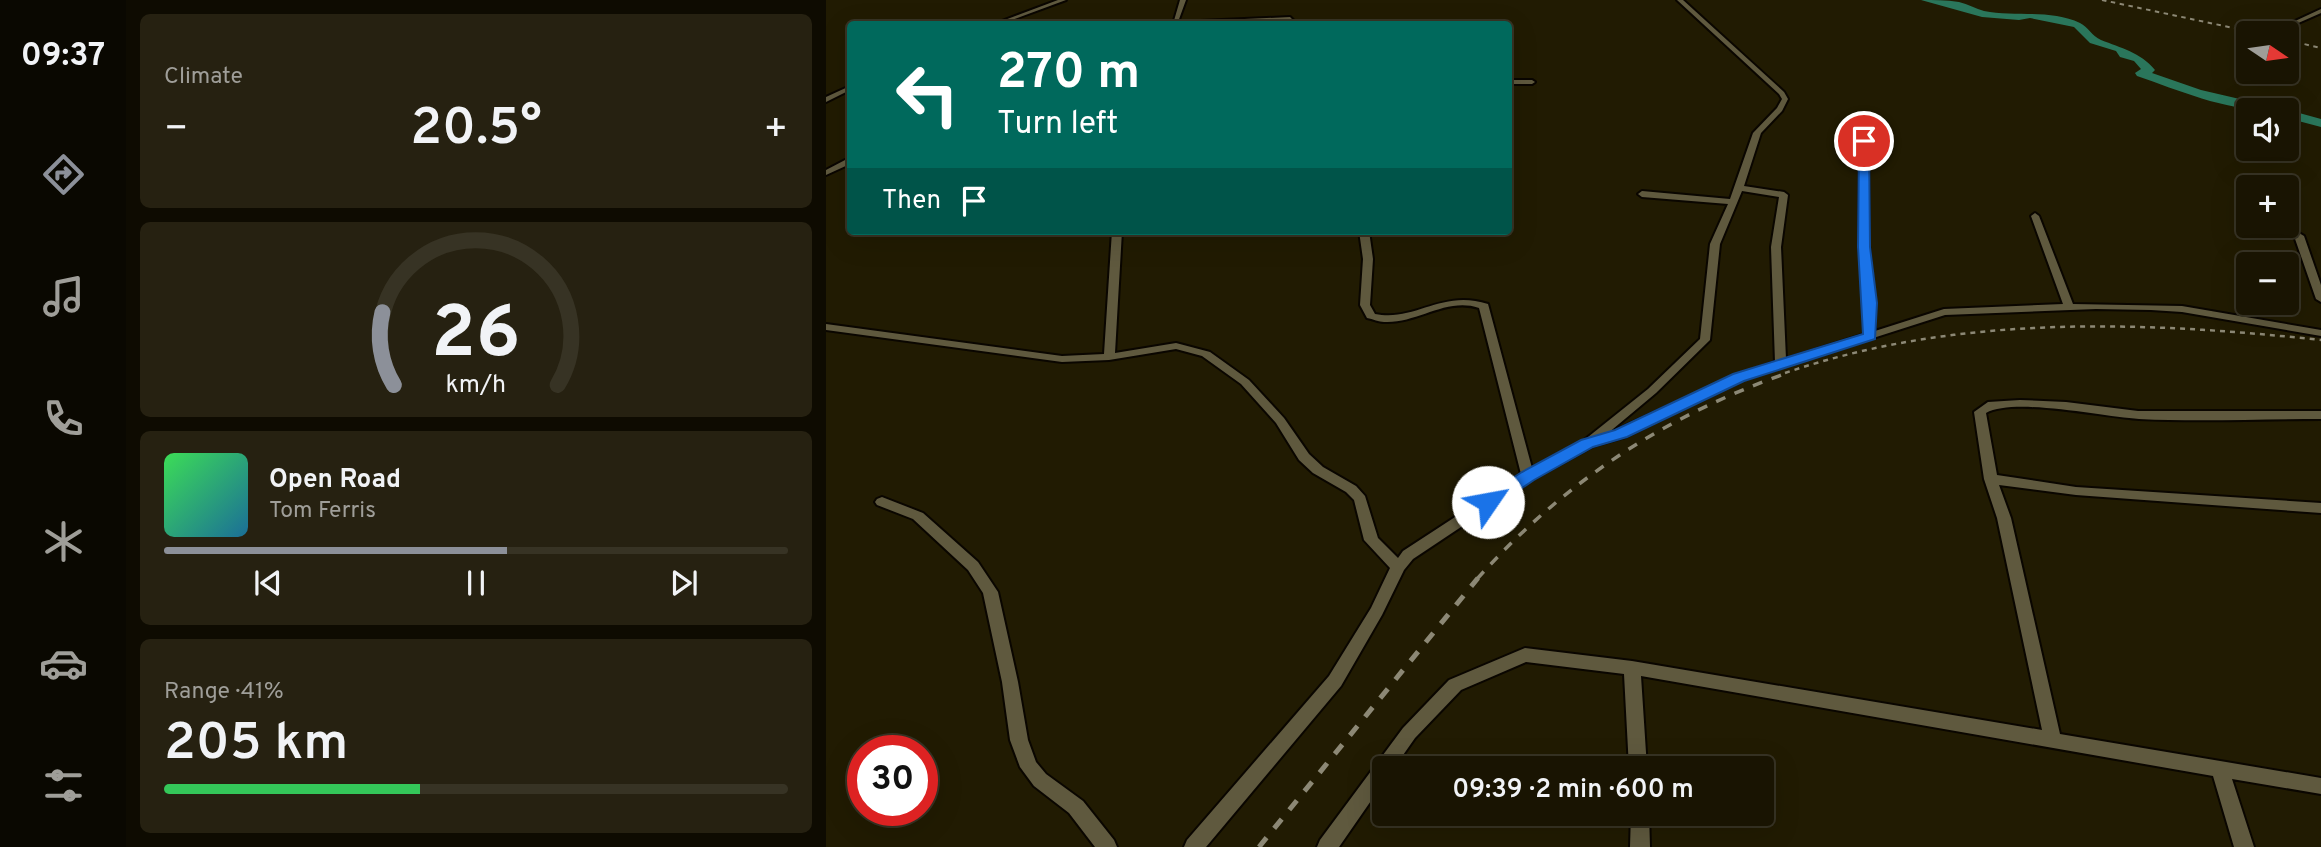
<!DOCTYPE html>
<meta charset="utf-8">
<style>
body{margin:0;font-family:Overpass,sans-serif;background:#262111;color:#f1f3f6;height:100vh;display:flex;flex-direction:column;font-size:26px;white-space:nowrap}
*{box-sizing:border-box;margin:0}
p{font-size:23px;color:#9f9e99}
.icon{flex:none;width:38px;height:38px;fill:none;stroke:currentColor;stroke-width:2;stroke-linecap:round;stroke-linejoin:round}
.map{position:relative;flex:1;overflow:hidden}
.panel{display:flex;flex-direction:column;gap:14px;padding:14px;background:#0e0b01;width:700px}
.panel>*{flex:none}
.guide{position:absolute;left:21px;top:21px;width:665px;height:214px;border-radius:7px;box-shadow:0 7px 28px #0002,0 0 0 2px #373324;background:#00695c;color:#fff;overflow:hidden}
.needle{width:46px;rotate:103deg}
.fabs{position:absolute;left:1410px;top:21px;display:grid;gap:14px}
.fabs a{display:grid;place-items:center;width:63px;height:63px;border-radius:7px;background:#191402;box-shadow:0 7px 28px #0002,0 0 0 2px #373324;font-size:35px}
.speed{position:absolute;left:21px;top:735px;display:flex;gap:14px;font-size:35px;font-weight:700;text-align:center}
.speed>*{display:grid;place-content:center;width:91px;height:91px;border-radius:50%;background:#191402;box-shadow:0 7px 28px #0002,0 0 0 2px #373324;line-height:1}
.speed .limit{border:10px solid #d22;background:#fff;color:#111}
.pin{position:absolute;display:grid;place-items:center;width:60px;height:60px;color:#fff;margin:-30px;border:4px solid #fff;border-radius:50%;box-shadow:0 2px 7px #0007}
.me{position:absolute;width:77px;margin:-38px;rotate:57deg;stroke-linejoin:round;filter:drop-shadow(0 0 5px #0008)}
.turn{display:flex;align-items:center;gap:24px;height:147px;padding:0 35px;font-size:32px}
.turn .icon{width:91px;height:91px;stroke-width:2.5}
.turn b{display:block;font-size:49px;line-height:60px}
.then{display:flex;align-items:center;height:66px;padding:0 35px;background:#0003;gap:14px;font-size:26px}
.big{font-size:52px;font-weight:600;line-height:1.1}
.panel .card{flex:1;display:flex;flex-direction:column;justify-content:center;gap:10px;min-width:0;padding:0 24px;border-radius:10px;background:#262111}
.panel .dial{align-items:center;gap:0}
.dial svg{height:182px;overflow:visible;fill:none;stroke:#373324;stroke-width:7;stroke-linecap:round;text-anchor:middle}
.dial text{fill:#f1f3f6;stroke:none}
.song{display:flex;align-items:center;gap:21px}
.cover{width:84px;height:84px;border-radius:10px;background:linear-gradient(135deg,hsl(130 70% 55%),hsl(200 70% 35%))}
.played{height:7px;border-radius:4px;background:linear-gradient(90deg,#8c9099 55%,#373324 55%)}
.keys{display:flex;justify-content:space-around;direction:ltr}
.heat{display:flex;justify-content:space-between;align-items:center;font-size:38px;direction:ltr}
.charge{height:10px;border-radius:5px;background:linear-gradient(90deg,#34c759 41%,#373324 0)}
.trip{position:absolute;left:546px;top:756px;width:402px;height:70px;border-radius:7px;background:#191402;box-shadow:0 7px 28px #0002,0 0 0 2px #373324;font-weight:600;line-height:70px;text-align:center}
main{display:flex;flex:1;min-height:0}
.tabs{display:flex;flex-direction:column;width:126px;justify-content:space-around;align-items:center;background:#0a0801;color:#9f9e99}
.tabs .icon{width:49px;height:49px}
.tabs .selected{color:#8c9099}
.tabs b{font-size:32px;color:#f1f3f6}
.map>svg:first-child{display:block}
.lines{fill:none;stroke-linecap:round;stroke-linejoin:round}
.river{fill:#2a765b;fill-rule:evenodd}
.minor-casing{stroke:#0a0600;stroke-width:4}
.minor{fill:#5f593e;fill-rule:evenodd}
.rail-far3{stroke:#8c8875;stroke-width:2;stroke-dasharray:4.5 4.5;stroke-linecap:butt}
.rail-far2{stroke:#8c8875;stroke-width:2.5;stroke-dasharray:5 5;stroke-linecap:butt}
.rail-far1{stroke:#8c8875;stroke-width:3.5;stroke-dasharray:10 10;stroke-linecap:butt}
.rail{stroke:#8c8875;stroke-width:5;stroke-dasharray:12 12;stroke-linecap:butt}
.route{fill:#1a73e8;stroke:#114b97;stroke-width:2}
</style>
<main>
<nav class="tabs">
<b>09:37</b>
<svg class="icon selected" aria-label="directions" viewBox="0 0 24 24"><path d="M12 3l9 9-9 9-9-9zM9 14v-3h6M13 9l2 2-2 2"/></svg>
<svg class="icon" aria-label="music" viewBox="0 0 24 24"><path d="M9 18V5l10-2v13"/><circle cx="6" cy="18" r="3"/><circle cx="16" cy="16" r="3"/></svg>
<svg class="icon" aria-label="phone" viewBox="0 0 24 24"><path d="M5 4h4l2 5-3 2q2 4 5 5l2-3 5 2v4C11 20 4 13 5 4z"/></svg>
<svg class="icon" aria-label="climate" viewBox="0 0 24 24"><path d="M12 3v18M4 7l16 10M4 17L20 7"/></svg>
<svg class="icon" aria-label="car" viewBox="0 0 24 24"><path d="M5 17H2v-5l4-1 3-4h7l3 4 3 1v5h-3M9 17h6M6 11h13"/><circle cx="7" cy="17" r="2"/><circle cx="17" cy="17" r="2"/></svg>
<svg class="icon" aria-label="filters" viewBox="0 0 24 24"><path d="M4 7h16M4 17h16"/><circle cx="9" cy="7" r="2"/><circle cx="15" cy="17" r="2"/></svg>
</nav>
<section class="panel">
<div class="card"><p>Climate</p>
<div class="heat"><a>−</a><b class="big">20.5°</b><a>+</a></div>
</div>
<div class="card dial"><svg viewBox="0 0 100 80">
<path d="M14 69A42 42 0 1 1 86 69"/>
<path d="M14 69A42 42 0 0 1 9 37" stroke="#8c9099"/>
<text x="50" y="56" font-size="32" font-weight="700">26</text>
<text x="50" y="72" font-size="11">km/h</text>
</svg></div>
<div class="card">
<div class="song"><i class="cover"></i><div><b>Open Road</b><p>Tom Ferris</p></div></div>
<div class="played"></div>
<div class="keys"><svg class="icon" aria-label="previous" viewBox="0 0 24 24"><path d="M18 5L8 12l10 7zM5 5v14"/></svg><svg class="icon" aria-label="pause" viewBox="0 0 24 24"><path d="M8 5v14M16 5v14"/></svg><svg class="icon" aria-label="next" viewBox="0 0 24 24"><path d="M6 5l10 7-10 7zM19 5v14"/></svg></div>
</div>
<div class="card"><p>Range · 41%</p><b class="big">205 km</b><div class="charge"></div></div>
</section>
<div class="map">
<svg width="1495" height="847" viewBox="0 0 1495 847">
<rect width="100%" height="100%" fill="#211b02"/>
<g class="lines">
<path class="river" d="M 1095,0 C 1108,0 1120,0 1133,2 C 1142,4 1150,9 1158,11 C 1188,17 1225,9 1254,23 C 1262,27 1266,36 1275,40 C 1295,48 1314,52 1329,70 L 1326,73 L 1375,90 L 1448,107 L 1449,110 C 1402,112 1355,91 1311,76 L 1309,73 L 1315,69 L 1308,61 L 1294,57 L 1290,51 L 1264,43 L 1248,27 L 1204,18 L 1193,20 L 1156,17 Z
M 1460,110 L 1461,110 L 1466,111 L 1495,119 L 1495,127 L 1461,118 Z"/>
<g class="minor-casing">
<path id="minor" d="M 232,0 L 240,0 L 175,24 L 168,24 Z
M 354,0 L 360,0 L 352,22 L 464,17 L 471,24 L 465,24 L 462,21 L 347,24 Z
M 851,0 L 857,0 L 958,92 L 962,99 L 956,111 L 935,133 L 918,186 L 958,192 L 962,195 L 955,247 L 960,359 L 1039,334 L 1039,303 L 1033,246 L 1034,141 L 1038,139 L 1042,141 L 1043,246 L 1049,303 L 1049,331 L 1118,309 L 1237,304 L 1205,216 L 1209,213 L 1213,216 L 1247,304 L 1356,306 L 1495,330 L 1495,336 L 1356,312 L 1325,310 L 1270,309 L 1119,315 L 916,380 L 799,437 L 767,446 L 707,479 L 587,559 L 578,570 L 556,615 L 515,686 L 380,847 L 358,847 L 361,840 L 503,676 L 545,608 L 564,568 L 538,540 L 528,500 L 520,492 L 487,473 L 473,460 L 450,423 L 415,384 L 376,356 L 350,349 L 283,360 L 236,362 L 0,330 L 0,324 L 236,356 L 278,354 L 286,231 L 296,231 L 289,353 L 350,343 L 384,352 L 423,380 L 458,418 L 483,454 L 497,467 L 530,486 L 539,496 L 552,538 L 572,558 L 577,551 L 695,474 L 653,308 C 620,297 591,324 558,322 C 553,322 547,319 541,318 L 534,305 L 537,259 L 533,231 L 543,231 L 547,259 L 544,305 L 549,314 C 590,322 615,289 662,304 L 706,468 L 757,441 L 822,389 L 874,339 L 884,244 L 902,204 L 816,197 L 812,194 L 816,191 L 904,199 L 927,133 L 951,108 L 956,99 L 953,94 ZM 916,191 L 953,197 L 945,247 L 949,362 L 908,376 L 781,434 L 830,393 L 884,340 L 894,244 Z
M 1495,9 L 1495,13 L 1461,28 L 1456,27 Z
M 682,80 L 706,80 L 709,82 L 706,84 L 682,84 Z
M 24,86 L 24,90 L 0,102 L 0,97 Z
M 21,159 L 24,159 L 24,164 L 0,175 L 0,170 Z
M 1473,233 L 1478,236 L 1495,285 L 1495,302 L 1490,299 L 1468,236 Z
M 1194,400 L 1240,402 L 1312,411 L 1495,411 L 1495,419 C 1435,419 1374,422 1313,419 C 1278,417 1189,397 1160,413 L 1171,475 L 1250,487 L 1495,503 L 1495,513 L 1250,495 L 1173,485 L 1185,518 L 1234,734 L 1495,778 L 1495,794 L 1406,779 L 1428,847 L 1408,847 L 1387,776 L 815,676 L 821,768 L 803,768 L 798,674 L 700,662 L 635,690 L 589,738 L 568,768 L 558,768 L 558,782 L 513,847 L 491,847 L 494,840 L 577,728 L 623,680 L 699,648 L 806,661 L 1216,730 L 1171,518 L 1158,479 L 1148,412 L 1162,402 Z
M 56,497 L 97,513 L 152,562 L 172,592 L 192,682 L 202,740 L 210,762 L 220,774 L 257,801 L 288,840 L 291,847 L 269,847 L 243,813 L 208,786 L 194,767 L 184,740 L 176,682 L 157,593 L 142,570 L 87,519 L 51,505 L 49,502 L 51,499 Z
M 805,814 L 823,814 L 824,847 L 804,847 Z"/>
</g>
<use href="#minor" class="minor"/>
<path class="rail-far3" d="M 1276,0 L 1431,33
M 1461,40 L 1495,48"/>
<path class="rail-far2" d="M 959,373 C 1132,314 1315,321 1495,340"/>
<path class="rail-far1" d="M 651,579 C 739,481 840,415 964,372"/>
<path class="rail" d="M 433,847 L 652,578"/>
</g>
<path class="route" d="M 1038,138 L 1043,141 L 1044,247 L 1051,303 L 1049,339 L 918,381 L 801,437 L 767,447 L 708,480 L 668,507 L 655,507 L 653,502 L 655,498 L 696,472 L 755,440 L 789,430 L 907,374 L 1037,334 L 1032,247 L 1033,141 Z"/>
</svg>
<div class="fabs">
<a><svg class="needle" viewBox="-14 -14 28 28"><path d="M0-13l5 13h-10z" fill="#e53935"/><path d="M0 13l5-13h-10z" fill="#9f9e99"/></svg></a>
<a><svg class="icon" aria-label="sound" viewBox="0 0 24 24"><path d="M4 9h4l5-4v14l-5-4H4zM17 9q2 3 0 6"/></svg></a>
<a>+</a>
<a>−</a>
</div>
<div class="speed"><div class="limit">30</div></div>
<div class="pin" style="left:1038px;top:141px;background:#d93025"><svg class="icon" aria-label="arrive" viewBox="0 0 24 24"><path d="M6 21V4h12l-3 4 3 4H6"/></svg></div>
<svg class="me" style="left:662px;top:502px" viewBox="-20 -20 40 40"><circle r="19" fill="#fff"/><path d="M0-13L10 11 0 6-10 11z" fill="#1a73e8"/></svg>
<div class="trip">09:39 · 2 min · 600 m</div>
<div class="guide">
<div class="turn"><svg class="icon" aria-label="left" viewBox="0 0 24 24"><path d="M17 20v-9H6M10 6l-5 5 5 5"/></svg><div><b>270 m</b>Turn left</div></div>
<div class="then">Then<svg class="icon" aria-label="arrive" viewBox="0 0 24 24"><path d="M6 21V4h12l-3 4 3 4H6"/></svg></div>
</div>
</div>
</main>
